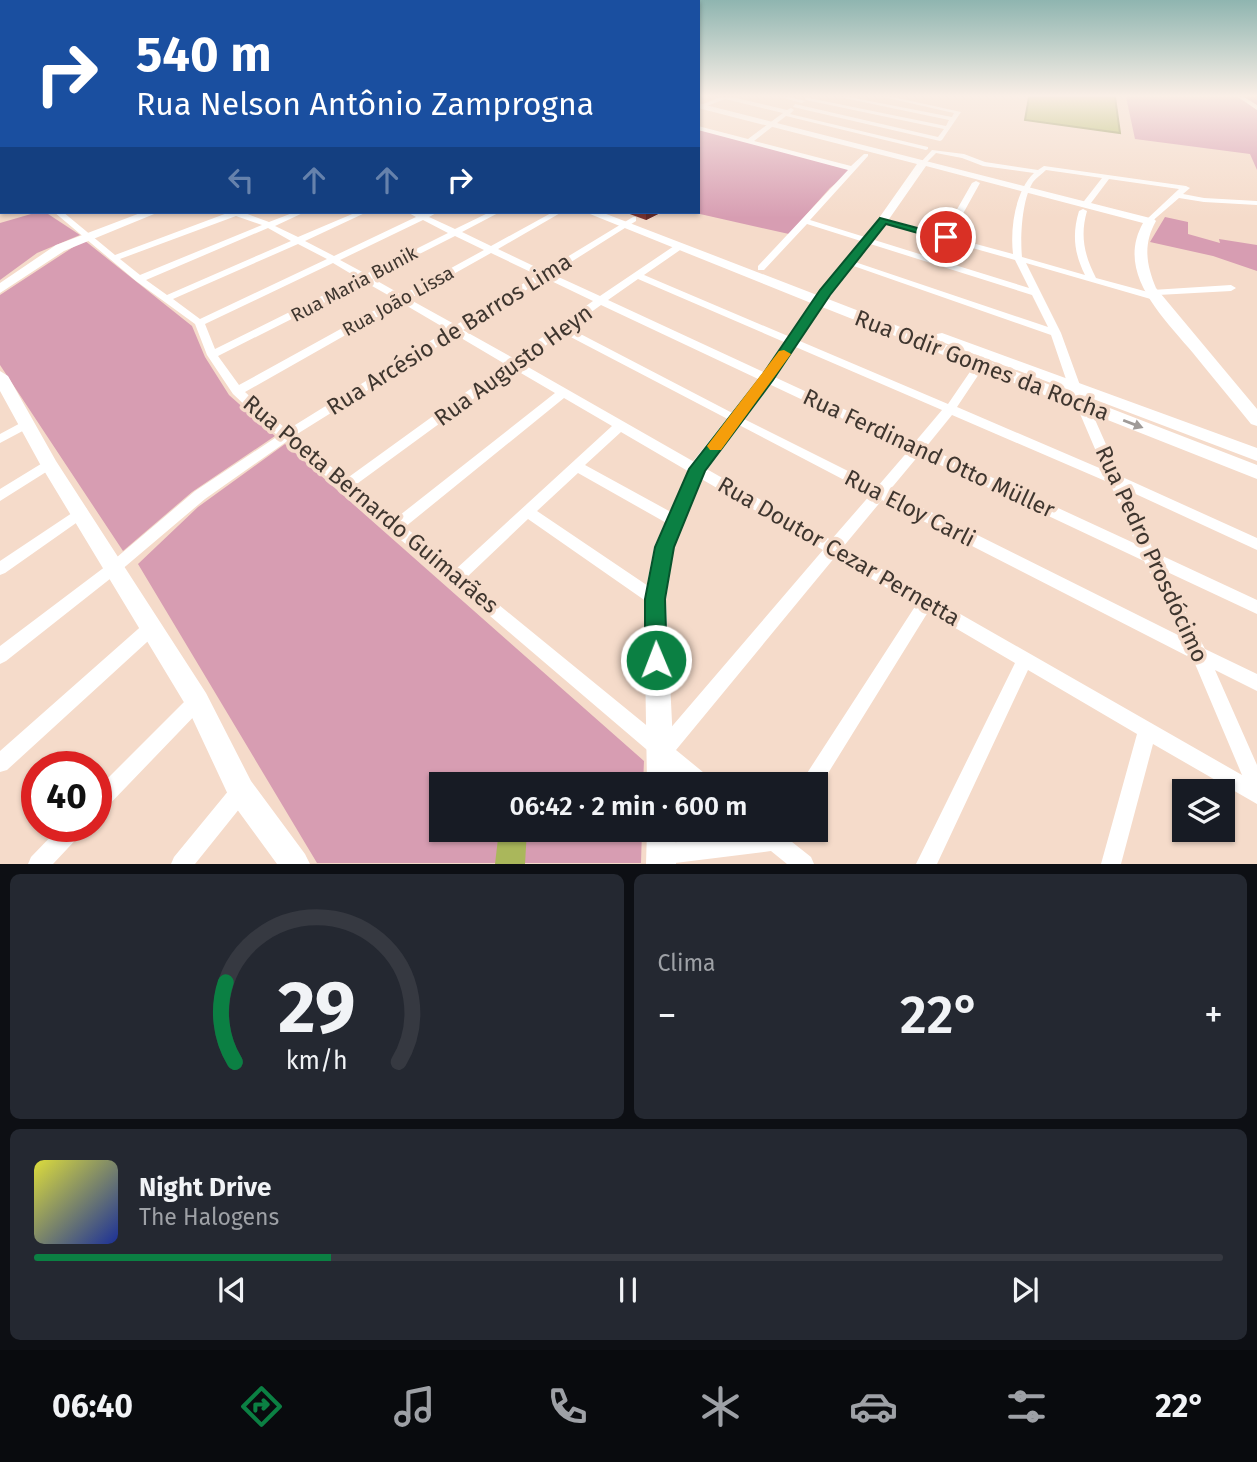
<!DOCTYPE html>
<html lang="pt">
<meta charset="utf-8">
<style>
body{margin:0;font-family:"Fira Sans",sans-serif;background:#242831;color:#f1f3f6;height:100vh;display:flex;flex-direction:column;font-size:26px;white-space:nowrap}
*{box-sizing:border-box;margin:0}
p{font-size:23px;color:#9ea1a6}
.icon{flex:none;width:38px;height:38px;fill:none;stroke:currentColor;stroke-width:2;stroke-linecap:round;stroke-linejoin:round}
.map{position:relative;height:864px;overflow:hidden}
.panel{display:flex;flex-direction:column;gap:10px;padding:10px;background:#0d0f14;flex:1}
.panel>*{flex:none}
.top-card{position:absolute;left:0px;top:0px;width:700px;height:214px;box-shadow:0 2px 5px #0004;background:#1a4fa0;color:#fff;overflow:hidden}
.controls{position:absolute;left:1172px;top:779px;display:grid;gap:14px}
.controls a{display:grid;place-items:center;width:63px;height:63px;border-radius:0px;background:#171b24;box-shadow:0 2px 5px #0004;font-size:35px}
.speed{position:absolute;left:21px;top:751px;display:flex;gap:14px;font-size:35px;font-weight:700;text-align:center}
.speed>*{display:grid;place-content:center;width:91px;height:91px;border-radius:50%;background:#171b24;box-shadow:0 2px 5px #0004;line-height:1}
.speed .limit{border:10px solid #d22;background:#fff;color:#111}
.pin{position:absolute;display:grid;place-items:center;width:60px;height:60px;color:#fff;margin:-30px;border:4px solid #fff;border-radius:50%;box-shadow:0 2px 7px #0007}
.me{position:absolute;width:77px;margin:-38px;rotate:359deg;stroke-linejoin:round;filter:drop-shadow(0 0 5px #0008)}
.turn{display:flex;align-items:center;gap:24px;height:147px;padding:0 21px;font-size:32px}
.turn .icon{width:91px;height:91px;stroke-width:2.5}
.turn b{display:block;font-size:49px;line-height:60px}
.lanes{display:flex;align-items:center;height:66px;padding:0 21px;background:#0003;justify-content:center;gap:35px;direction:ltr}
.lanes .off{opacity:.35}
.big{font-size:52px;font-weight:600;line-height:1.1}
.panel .widget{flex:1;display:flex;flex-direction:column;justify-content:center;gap:10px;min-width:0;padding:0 24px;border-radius:10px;background:#242831}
.panel .dial{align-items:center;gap:0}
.dial svg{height:182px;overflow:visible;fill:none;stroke:#363941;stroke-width:7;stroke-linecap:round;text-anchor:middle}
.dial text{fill:#f1f3f6;stroke:none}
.song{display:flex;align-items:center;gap:21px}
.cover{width:84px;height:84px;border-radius:10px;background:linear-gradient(135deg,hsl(60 70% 55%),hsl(230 70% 35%))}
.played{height:7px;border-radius:4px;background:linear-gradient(90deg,#0b8043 25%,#363941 25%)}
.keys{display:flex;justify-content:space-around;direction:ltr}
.heat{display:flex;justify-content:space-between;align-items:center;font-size:38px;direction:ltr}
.panel .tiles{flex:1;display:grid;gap:10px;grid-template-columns:1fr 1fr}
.widget:last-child{grid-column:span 2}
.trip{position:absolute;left:429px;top:772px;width:399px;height:70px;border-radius:0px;background:#171b24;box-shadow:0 2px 5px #0004;font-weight:600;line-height:70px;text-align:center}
.tabs{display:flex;height:112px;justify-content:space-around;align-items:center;background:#090b0e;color:#9ea1a6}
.tabs .icon{width:49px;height:49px}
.tabs .selected{color:#0b8043}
.tabs b{font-size:32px;color:#f1f3f6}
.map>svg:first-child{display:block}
.green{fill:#d79db2}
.water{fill:#aab75b;stroke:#8a904e;stroke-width:2}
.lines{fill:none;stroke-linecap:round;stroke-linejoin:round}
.river{fill:#aab75b;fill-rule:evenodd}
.street{fill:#fff;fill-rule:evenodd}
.secondary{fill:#fff;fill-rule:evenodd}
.wall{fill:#803532}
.shaded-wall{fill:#682b29}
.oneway{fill:#9f9a97}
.route{fill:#0b8043;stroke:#07532c;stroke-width:2}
.slow{fill:#f59e0b}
.labels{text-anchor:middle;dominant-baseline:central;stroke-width:7;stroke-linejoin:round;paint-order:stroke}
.far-street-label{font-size:19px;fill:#3f362f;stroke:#f5dbca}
.street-label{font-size:23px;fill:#3f362f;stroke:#f5dbca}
</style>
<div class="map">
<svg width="1257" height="864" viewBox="0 0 1257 864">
<rect width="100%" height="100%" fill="#f5dbca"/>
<path class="green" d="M 1126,97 L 1257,97 L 1257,170 L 1250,154 L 1135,139 Z
M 698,129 L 853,170 L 830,188 L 789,234 L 700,214 L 693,212 L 698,212 Z
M 38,212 L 45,212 L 80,235 L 37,253 L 0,280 L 0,223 Z
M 1165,217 L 1188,222 L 1188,234 L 1220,243 L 1219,239 L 1257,245 L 1257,271 L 1213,256 L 1150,242 Z
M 84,240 L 192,326 L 205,357 L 229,395 L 275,436 L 192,492 L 123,551 L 0,365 L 0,295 Z
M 285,444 L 644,761 L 643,784 L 441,784 L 441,830 L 642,830 L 641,863 L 317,863 L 138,564 L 198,507 Z"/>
<path class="water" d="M 1029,97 L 1115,97 L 1120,133 L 1025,120 Z"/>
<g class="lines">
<path class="river" d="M 499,830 L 527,830 L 525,864 L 495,864 Z"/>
<path class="street" d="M 720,97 L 732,97 L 787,110 L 791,108 L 794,110 L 790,114 L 928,147 L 928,149 L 926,150 L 786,116 L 754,141 L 851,166 L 864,154 L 868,154 L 868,156 L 810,220 L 1029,288 L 1015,260 L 880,222 L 879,220 L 883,218 L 943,234 L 972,183 L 976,181 L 980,183 L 950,237 L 1013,254 C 1010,229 1015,191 1034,173 L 983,166 L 962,158 L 936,153 L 925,164 L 921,164 L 921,162 L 932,150 L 964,154 L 985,162 L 1038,170 L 1044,166 L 1186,186 L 1190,188 L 1183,194 L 1204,198 L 1257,201 L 1257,205 L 1204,202 L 1179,198 L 1150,223 L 1146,221 L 1147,219 L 1179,189 L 1109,179 L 1088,207 L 1085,207 L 1081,205 L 1102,178 L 1046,170 C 1042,174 1036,178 1033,182 C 1022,199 1020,237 1022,257 L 1085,275 C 1074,253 1072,234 1079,211 L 1083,209 L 1087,211 C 1080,235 1084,255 1096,278 L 1148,292 L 1152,290 L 1231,285 L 1236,288 L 1231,291 L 1158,295 L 1157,299 L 1154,300 L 1026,263 L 1061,333 L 1081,388 L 1120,476 L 1257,538 L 1257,550 L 1127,490 L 1154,552 L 1257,600 L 1257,614 L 1163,570 L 1205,649 L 1257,674 L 1257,691 L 1215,670 L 1257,765 L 1257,804 L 1153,744 L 1121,864 L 1101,864 L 1137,734 L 1028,670 L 937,864 L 916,864 L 1015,663 L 928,612 L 817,791 L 816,784 L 800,784 L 916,605 L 835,557 L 676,750 L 709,777 L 712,784 L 687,784 L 286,442 L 205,499 L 120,571 L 6,661 L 0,664 L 0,646 L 110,563 L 195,491 L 278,436 L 233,394 L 207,355 L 195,324 L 136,281 L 54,212 L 63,212 L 115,255 L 230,212 L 242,212 L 269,222 L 295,212 L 305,212 L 275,226 L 298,237 L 357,212 L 367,212 L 305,241 L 334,256 L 416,217 L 407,212 L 417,212 L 423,214 L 428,212 L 438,212 L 429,217 L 455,229 L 490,212 L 500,212 L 462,232 L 491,246 L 553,212 L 562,212 L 498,249 L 544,271 L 633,217 L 636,217 L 636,221 L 552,274 L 600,296 L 677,244 L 683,244 L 683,248 L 644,275 L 948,404 L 976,363 L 984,363 L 985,365 L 957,407 L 1104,470 L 1069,388 L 1051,335 L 845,263 L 852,261 L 1048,327 L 1032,295 L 807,224 L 764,270 L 758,270 L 758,266 L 848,170 L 698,130 L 698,126 L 748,139 L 783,113 L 725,99 L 704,107 L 699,106 ZM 236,216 L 262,225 L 140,275 L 120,259 ZM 423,220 L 448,233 L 366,274 L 340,260 ZM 268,228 L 291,241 L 167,295 L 146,280 ZM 455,236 L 484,250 L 402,295 L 372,278 ZM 298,244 L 327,259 L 200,319 L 173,299 ZM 491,253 L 537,275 L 456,325 L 409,299 ZM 333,263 L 358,278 L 215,349 L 205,324 ZM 545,278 L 593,301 L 513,358 L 463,330 ZM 638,279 L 942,410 L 915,442 L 608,300 ZM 365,282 L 395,299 L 239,385 L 218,356 ZM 402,303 L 448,330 L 287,430 L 245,392 ZM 601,305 L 909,450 L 878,486 L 740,417 L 569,328 ZM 563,333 L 871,494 L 831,540 L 521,363 ZM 456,335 L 505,364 L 346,479 L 294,436 ZM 514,369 L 555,393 L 395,519 L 354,486 ZM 564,398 L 612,426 L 456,569 L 405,527 ZM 952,415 L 1110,483 L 1136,544 L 926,447 ZM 621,432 L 823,550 L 662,738 L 466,578 L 528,519 L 650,604 L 655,606 L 660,604 L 663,599 L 660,594 L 537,511 L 578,473 L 670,525 L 675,526 L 680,525 L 682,521 L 680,517 L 585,465 ZM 919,455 L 1144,561 L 1182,637 L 889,491 ZM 882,500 L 1193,659 L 1242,775 L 843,547 Z
M 780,97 L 790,97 L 805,101 L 802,103 Z
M 804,97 L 946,126 L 949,120 L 839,97 L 849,97 L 952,117 L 954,113 L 883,97 L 893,97 L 961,112 L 942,140 L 940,141 L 793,107 L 795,104 L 938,137 L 944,129 L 806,100 Z
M 1238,97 L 1244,97 L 1257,105 L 1257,110 Z
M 0,176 L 2,176 L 0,181 Z
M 0,193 L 2,193 L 2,197 L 0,197 Z
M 28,419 L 32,420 L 34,423 L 32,426 L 0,443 L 0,434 Z
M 49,459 L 54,461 L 55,464 L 54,467 L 0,501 L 0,489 Z
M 81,507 L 86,508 L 88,512 L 86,516 L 5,573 L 0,575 L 0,561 Z
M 152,620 L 158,622 L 160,627 L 158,632 L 7,770 L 0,772 L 0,751 L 146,622 Z
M 197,693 L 203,695 L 206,701 L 203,707 L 103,811 L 96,814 L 96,790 L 191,695 Z
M 241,781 L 248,784 L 251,791 L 248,798 L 195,864 L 171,864 L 174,857 L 234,784 Z
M 61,826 L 85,826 L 82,833 L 53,864 L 28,864 L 31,857 Z
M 751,830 L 791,830 L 787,838 L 811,857 L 814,864 L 787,864 L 771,851 L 667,864 L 654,861 L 651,854 L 654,847 L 661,844 L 752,833 Z"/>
<path class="secondary" d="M 698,103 L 1154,219 L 1156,221 C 1143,244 1146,264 1156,288 L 1257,409 L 1257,426 L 1251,424 C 1232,400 1212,377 1193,353 C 1163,317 1115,273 1143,223 L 926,166 L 887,222 L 828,299 L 1257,465 L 1257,479 L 822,307 L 774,380 L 706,471 L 674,547 L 666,599 L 675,784 L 647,784 L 644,599 L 654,547 L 691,464 L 762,374 L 811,303 L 585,212 L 601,212 L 817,295 L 879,218 L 917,164 L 698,108 Z
M 143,212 L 159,212 L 64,251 L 0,293 L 0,283 L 56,245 Z
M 942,333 L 1257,448 L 1257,461 L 937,340 L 935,337 L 937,334 Z
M 0,371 L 8,376 L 56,461 L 206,693 L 251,781 L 305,854 L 310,864 L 277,864 L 231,801 L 188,709 L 40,464 L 0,391 Z
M 647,830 L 675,830 L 676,864 L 646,864 Z"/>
</g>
<path class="wall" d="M 627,212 L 662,212 L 646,220 L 627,213 Z"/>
<path class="shaded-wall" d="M 646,212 L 662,212 L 646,220 Z"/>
<defs><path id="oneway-solid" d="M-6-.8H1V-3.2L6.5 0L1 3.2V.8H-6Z" transform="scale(1.75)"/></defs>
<use class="oneway" href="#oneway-solid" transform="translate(1133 424) rotate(21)"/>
<linearGradient id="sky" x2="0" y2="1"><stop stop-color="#8fb5b0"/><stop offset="0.44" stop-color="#faefe7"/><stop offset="1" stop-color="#faefe7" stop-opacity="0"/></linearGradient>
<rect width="1257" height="218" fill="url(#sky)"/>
<path class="route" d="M 880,218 L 951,237 L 946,241 L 886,224 L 830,295 L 773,380 L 705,471 L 674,547 L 665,599 L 667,660 L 664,667 L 656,670 L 648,667 L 645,660 L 645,599 L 655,547 L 689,469 L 763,374 L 820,290 Z"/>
<path class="slow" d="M 784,350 L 791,354 L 721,450 L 710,450 L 707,446 L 710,442 L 779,351 Z"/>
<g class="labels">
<g class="far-street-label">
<text transform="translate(354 284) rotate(-28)">Rua Maria Bunik</text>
<text transform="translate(398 301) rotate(-29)">Rua João Lissa</text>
</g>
<g class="street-label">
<text transform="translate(449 334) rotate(-32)">Rua Arcésio de Barros Lima</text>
<text transform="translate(513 365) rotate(-36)">Rua Augusto Heyn</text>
<text transform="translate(982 365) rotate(21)">Rua Odir Gomes da Rocha</text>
<text transform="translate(929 453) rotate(25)">Rua Ferdinand Otto Müller</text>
<text transform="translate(371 504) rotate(40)">Rua Poeta Bernardo Guimarães</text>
<text transform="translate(910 508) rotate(27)">Rua Eloy Carli</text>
<text transform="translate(839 551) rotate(30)">Rua Doutor Cezar Pernetta</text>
<text transform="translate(1152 554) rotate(65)">Rua Pedro Prosdócimo</text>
</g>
</g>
</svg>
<div class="controls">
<a><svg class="icon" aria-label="layers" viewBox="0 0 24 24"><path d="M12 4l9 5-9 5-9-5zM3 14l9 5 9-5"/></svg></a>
</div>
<div class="speed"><div class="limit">40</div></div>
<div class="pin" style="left:946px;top:237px;background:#d93025"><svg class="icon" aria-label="arrive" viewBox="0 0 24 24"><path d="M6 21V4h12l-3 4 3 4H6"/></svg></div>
<svg class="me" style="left:656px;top:660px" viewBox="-20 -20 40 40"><circle r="17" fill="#0b8043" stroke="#fff" stroke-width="3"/><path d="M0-11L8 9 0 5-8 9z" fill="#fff"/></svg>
<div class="trip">06:42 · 2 min · 600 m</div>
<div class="top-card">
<div class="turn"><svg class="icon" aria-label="right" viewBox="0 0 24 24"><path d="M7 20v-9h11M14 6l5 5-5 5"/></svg><div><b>540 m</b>Rua Nelson Antônio Zamprogna</div></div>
<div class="lanes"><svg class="icon off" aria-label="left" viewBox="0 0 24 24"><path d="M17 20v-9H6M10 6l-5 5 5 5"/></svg><svg class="icon off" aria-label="ahead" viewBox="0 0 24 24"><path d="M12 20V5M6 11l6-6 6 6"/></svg><svg class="icon off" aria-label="ahead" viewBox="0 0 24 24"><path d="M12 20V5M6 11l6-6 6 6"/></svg><svg class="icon" aria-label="right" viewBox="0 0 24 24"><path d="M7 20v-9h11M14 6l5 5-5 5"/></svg></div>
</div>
</div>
<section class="panel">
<div class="tiles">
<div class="widget dial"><svg viewBox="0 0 100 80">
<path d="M14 69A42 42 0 1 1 86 69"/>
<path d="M14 69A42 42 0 0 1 10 34" stroke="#0b8043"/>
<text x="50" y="56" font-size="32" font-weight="700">29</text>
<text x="50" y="72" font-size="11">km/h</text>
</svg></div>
<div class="widget"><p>Clima</p>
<div class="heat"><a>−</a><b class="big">22°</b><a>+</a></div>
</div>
<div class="widget">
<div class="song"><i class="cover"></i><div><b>Night Drive</b><p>The Halogens</p></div></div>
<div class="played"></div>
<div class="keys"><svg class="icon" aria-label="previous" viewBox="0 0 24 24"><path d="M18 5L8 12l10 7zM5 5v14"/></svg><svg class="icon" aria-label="pause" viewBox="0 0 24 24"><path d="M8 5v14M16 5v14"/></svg><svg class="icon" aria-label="next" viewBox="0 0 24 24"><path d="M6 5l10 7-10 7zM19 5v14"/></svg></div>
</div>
</div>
</section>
<nav class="tabs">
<b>06:40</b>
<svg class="icon selected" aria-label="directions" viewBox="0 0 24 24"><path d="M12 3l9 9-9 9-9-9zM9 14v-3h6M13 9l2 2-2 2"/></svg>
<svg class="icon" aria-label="music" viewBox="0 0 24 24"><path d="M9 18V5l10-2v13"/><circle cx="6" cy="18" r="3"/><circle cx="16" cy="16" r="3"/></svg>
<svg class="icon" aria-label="phone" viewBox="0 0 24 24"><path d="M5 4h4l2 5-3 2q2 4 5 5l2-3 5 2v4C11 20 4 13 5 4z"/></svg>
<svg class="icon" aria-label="climate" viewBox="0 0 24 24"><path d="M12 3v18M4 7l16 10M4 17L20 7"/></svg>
<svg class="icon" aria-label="car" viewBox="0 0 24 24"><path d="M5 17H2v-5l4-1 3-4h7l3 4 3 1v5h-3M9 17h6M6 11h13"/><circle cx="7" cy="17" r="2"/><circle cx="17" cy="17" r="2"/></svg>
<svg class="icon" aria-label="filters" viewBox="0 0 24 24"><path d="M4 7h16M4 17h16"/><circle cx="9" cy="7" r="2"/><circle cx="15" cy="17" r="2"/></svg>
<b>22°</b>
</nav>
